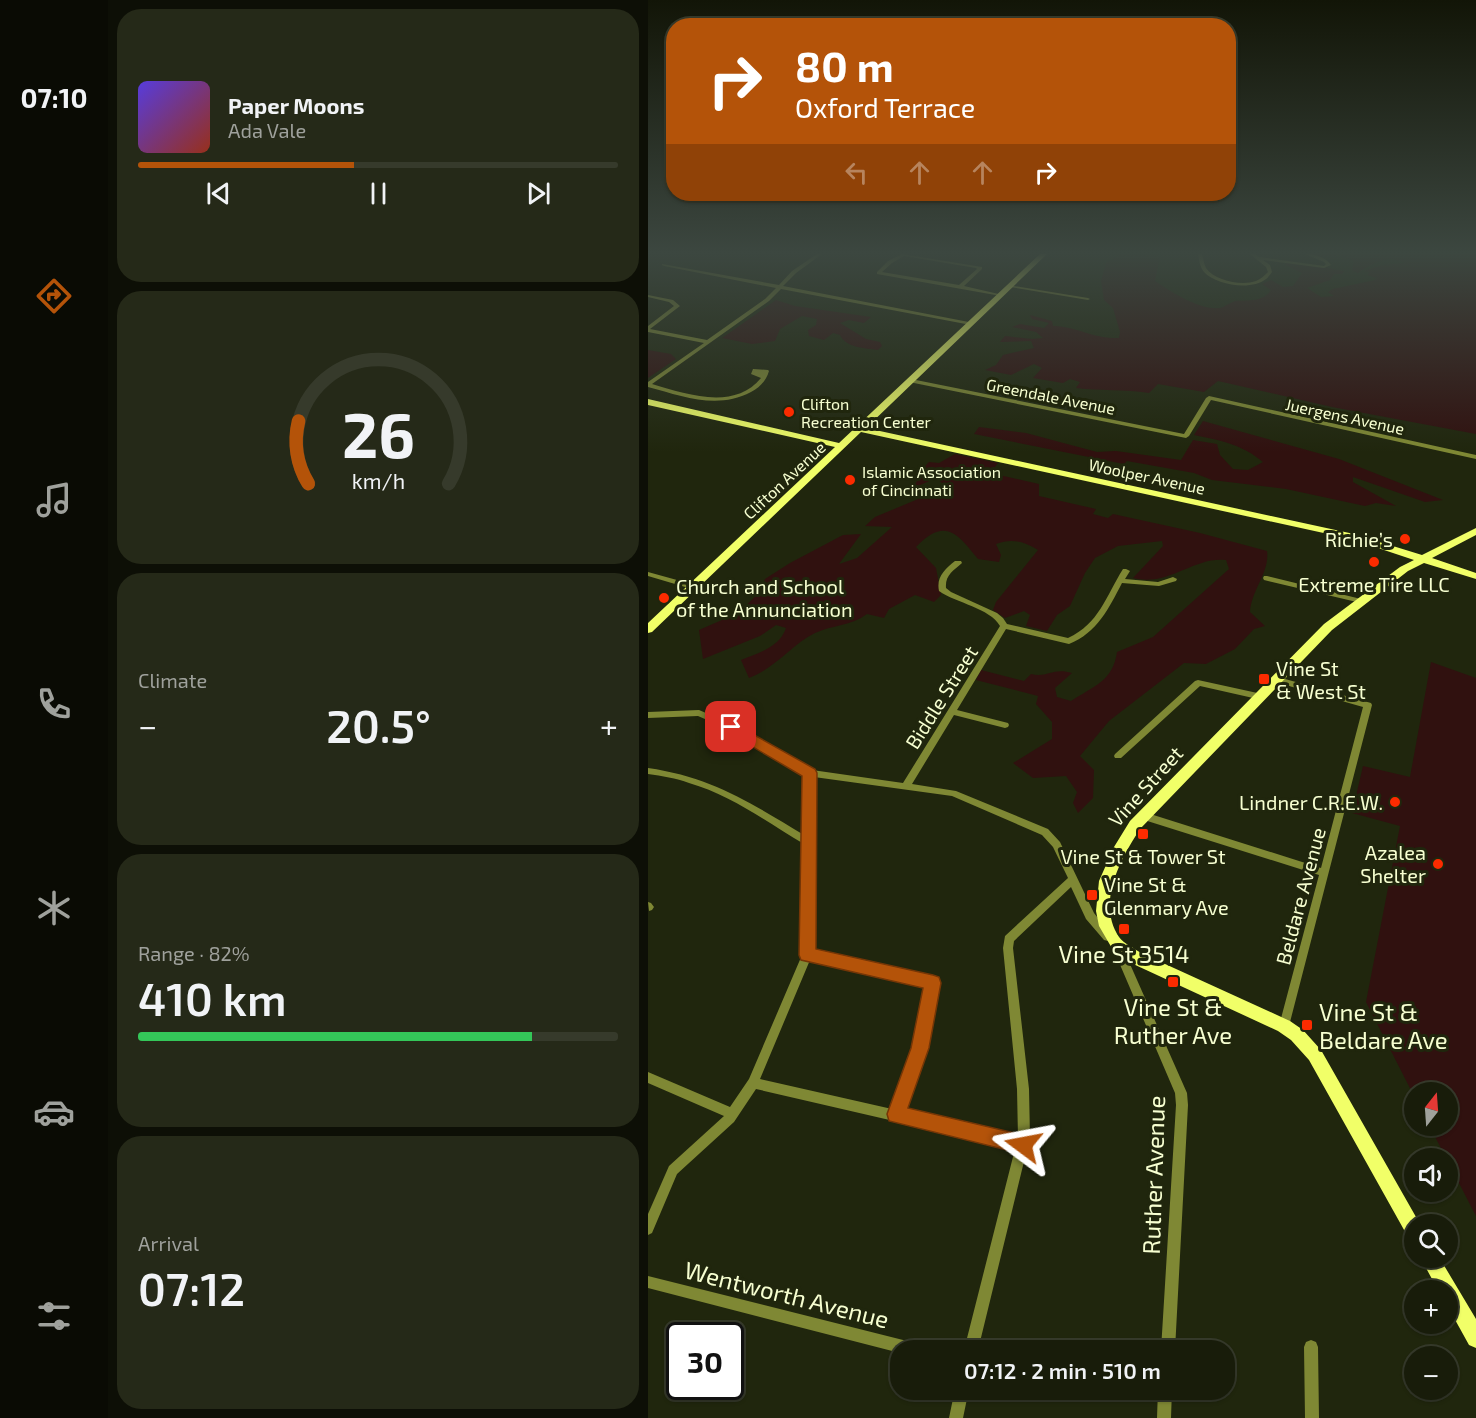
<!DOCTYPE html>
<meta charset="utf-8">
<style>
body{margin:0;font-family:"Exo 2",sans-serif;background:#252918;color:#f1f3f6;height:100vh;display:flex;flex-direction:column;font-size:22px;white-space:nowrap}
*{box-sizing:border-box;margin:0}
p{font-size:20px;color:#9fa19c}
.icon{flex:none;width:33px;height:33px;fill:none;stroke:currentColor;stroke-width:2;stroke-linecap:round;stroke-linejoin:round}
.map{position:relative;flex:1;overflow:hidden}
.panel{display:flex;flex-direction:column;gap:9px;padding:9px;background:#0d0f06;width:540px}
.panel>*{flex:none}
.guide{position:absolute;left:18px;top:18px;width:570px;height:183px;border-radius:24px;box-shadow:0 2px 4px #0004,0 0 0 2px #363a2b;background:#b45309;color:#fff;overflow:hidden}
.needle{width:39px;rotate:17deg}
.buttons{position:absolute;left:756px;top:1082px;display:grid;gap:12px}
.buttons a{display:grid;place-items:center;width:54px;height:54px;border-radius:50%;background:#181c0a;box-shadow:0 2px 4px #0004,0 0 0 2px #363a2b;font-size:30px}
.speed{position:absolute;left:18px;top:1322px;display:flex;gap:12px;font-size:30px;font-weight:700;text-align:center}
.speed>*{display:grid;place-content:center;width:78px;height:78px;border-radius:50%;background:#181c0a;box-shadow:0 2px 4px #0004,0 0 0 2px #363a2b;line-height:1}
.speed .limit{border:3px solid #111;border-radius:9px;background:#fff;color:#111}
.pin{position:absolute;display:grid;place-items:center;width:51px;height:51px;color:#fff;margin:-26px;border-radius:12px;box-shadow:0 3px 9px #0006}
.me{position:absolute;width:66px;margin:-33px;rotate:283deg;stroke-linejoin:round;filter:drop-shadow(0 0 4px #0008)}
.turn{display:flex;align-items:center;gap:21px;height:126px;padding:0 30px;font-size:27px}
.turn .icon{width:78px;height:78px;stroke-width:2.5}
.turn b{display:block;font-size:42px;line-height:51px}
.lanes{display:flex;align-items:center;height:57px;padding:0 30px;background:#0003;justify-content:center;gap:30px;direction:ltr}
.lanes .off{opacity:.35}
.big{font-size:45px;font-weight:600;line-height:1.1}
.panel .widget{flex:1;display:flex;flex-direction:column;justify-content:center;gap:9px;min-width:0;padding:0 21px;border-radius:24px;background:#252918}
.panel .dial{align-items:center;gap:0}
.dial svg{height:156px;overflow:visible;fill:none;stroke:#363a2b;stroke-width:7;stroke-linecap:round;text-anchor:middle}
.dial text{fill:#f1f3f6;stroke:none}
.song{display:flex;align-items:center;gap:18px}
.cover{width:72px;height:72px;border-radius:9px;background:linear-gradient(135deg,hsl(250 70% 55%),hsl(10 70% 35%))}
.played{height:6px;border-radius:3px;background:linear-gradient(90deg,#b45309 45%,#363a2b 45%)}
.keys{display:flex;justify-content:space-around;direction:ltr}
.heat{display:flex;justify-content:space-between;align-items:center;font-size:33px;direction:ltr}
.charge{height:9px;border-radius:4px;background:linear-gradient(90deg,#34c759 82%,#363a2b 0)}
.trip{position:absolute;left:242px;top:1340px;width:345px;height:60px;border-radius:24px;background:#181c0a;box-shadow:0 2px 4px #0004,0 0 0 2px #363a2b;font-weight:600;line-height:60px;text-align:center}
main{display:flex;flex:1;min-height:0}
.dock{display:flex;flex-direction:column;width:108px;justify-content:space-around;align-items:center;background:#0a0b04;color:#9fa19c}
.dock .icon{width:42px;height:42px}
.dock .current{color:#b45309}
.dock b{font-size:27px;color:#f1f3f6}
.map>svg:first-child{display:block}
.green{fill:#30110f}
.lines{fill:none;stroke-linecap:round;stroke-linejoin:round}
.street{fill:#7f8834;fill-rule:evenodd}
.secondary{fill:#f1ff68;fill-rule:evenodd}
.route{fill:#b45309;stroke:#753606;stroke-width:1.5}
.poi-dot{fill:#fc2b00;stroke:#20260d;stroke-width:2}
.labels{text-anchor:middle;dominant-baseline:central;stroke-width:6;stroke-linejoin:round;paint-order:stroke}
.far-street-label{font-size:16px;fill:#f7ffd1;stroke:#20260d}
.far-poi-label{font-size:16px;fill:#f7ffd1;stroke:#20260d;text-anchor:start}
.poi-label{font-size:20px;fill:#f7ffd1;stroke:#20260d;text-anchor:end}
.street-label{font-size:20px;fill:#f7ffd1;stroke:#20260d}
.near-poi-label{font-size:24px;fill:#f7ffd1;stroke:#20260d}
.near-street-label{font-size:24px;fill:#f7ffd1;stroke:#20260d}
</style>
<main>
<nav class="dock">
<b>07:10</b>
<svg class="icon current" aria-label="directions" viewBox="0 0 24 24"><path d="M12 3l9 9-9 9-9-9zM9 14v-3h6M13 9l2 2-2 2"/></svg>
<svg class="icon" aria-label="music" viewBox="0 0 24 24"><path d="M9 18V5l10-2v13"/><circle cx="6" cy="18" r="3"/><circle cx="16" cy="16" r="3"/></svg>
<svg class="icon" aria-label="phone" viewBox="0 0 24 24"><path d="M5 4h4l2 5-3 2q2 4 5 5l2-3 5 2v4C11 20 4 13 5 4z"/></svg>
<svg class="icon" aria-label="climate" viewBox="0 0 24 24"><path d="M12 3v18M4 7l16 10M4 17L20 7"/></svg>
<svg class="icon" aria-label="car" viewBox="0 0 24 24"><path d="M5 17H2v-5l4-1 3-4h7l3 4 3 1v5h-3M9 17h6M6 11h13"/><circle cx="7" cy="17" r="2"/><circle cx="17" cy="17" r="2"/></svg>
<svg class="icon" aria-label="filters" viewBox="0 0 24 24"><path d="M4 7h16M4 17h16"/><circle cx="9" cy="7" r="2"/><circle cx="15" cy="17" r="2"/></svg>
</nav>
<section class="panel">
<div class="widget">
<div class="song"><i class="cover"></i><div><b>Paper Moons</b><p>Ada Vale</p></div></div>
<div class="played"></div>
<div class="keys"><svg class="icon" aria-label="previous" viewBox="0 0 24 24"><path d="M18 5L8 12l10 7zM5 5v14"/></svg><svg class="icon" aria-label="pause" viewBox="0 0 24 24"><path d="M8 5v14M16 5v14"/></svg><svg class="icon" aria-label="next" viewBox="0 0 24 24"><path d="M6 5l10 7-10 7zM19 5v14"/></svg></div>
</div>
<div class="widget dial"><svg viewBox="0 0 100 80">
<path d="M14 69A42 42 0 1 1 86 69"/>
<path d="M14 69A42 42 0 0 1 9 37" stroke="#b45309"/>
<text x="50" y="56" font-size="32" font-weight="700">26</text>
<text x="50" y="72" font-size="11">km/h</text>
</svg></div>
<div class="widget"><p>Climate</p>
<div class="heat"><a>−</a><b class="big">20.5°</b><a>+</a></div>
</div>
<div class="widget"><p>Range · 82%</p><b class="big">410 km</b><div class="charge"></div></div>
<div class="widget"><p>Arrival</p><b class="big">07:12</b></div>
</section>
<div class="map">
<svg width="828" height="1418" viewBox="0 0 828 1418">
<rect width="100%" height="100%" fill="#20260d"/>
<path class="green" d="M 474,254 L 512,256 L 507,281 C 522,291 552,311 572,308 C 577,307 582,302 588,301 C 601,300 615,302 623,290 L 614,284 L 623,280 L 635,287 L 645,286 L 654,273 L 638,265 L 636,260 L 696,271 L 694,274 L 686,274 L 682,280 L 659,288 L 673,297 L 686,296 L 680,292 L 685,289 L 727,280 L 729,278 L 719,275 L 722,272 L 716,271 L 734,265 L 757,263 C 740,254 725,263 710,273 L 704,270 L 706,261 L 690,255 L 672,258 L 662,254 L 828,254 L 828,434 L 684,407 L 570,381 L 556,392 L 510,384 L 501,393 C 476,389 453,391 428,388 L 432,382 L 422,379 L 415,383 L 385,378 L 394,368 L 386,364 L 363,375 L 337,370 L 348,365 L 355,355 L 386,348 L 383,341 L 352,342 L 357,336 L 384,339 L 395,338 L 388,332 L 364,327 L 372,324 L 396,328 L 401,323 L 384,319 L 382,315 L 404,321 L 405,326 C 432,327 444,339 471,338 L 472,332 L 465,308 L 456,300 L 453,281 L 458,263 Z
M 128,300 L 147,306 L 223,317 L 216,323 L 201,320 L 192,323 L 218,339 L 232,342 L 234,346 L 230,350 C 217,348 198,348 192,335 L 185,333 L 176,340 L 161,336 L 160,330 L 168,325 L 169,319 L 154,316 L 132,329 L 127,341 L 104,344 L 74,338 Z
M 0,350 L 23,354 L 28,359 L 0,378 Z
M 555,421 L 691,459 L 795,500 L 777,502 L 705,477 L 705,482 L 748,506 L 728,503 L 717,506 L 638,489 L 564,480 L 546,473 L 479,461 L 476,464 L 326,434 L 331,427 L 378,433 L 449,452 L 468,451 L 533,460 L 545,440 L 569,444 L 572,455 L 585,469 L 600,470 L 615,462 C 595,445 572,440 546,435 Z
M 307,454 L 350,463 L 342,473 L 391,484 L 391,496 L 448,509 L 445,514 L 460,518 L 465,514 L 552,533 L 619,551 C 622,572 603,591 602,612 L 617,626 L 606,629 L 587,649 L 558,664 L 536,663 L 461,721 L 432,756 L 446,770 L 445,798 L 430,813 L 425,803 L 429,792 L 418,776 L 385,778 L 365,763 L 404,739 L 404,722 L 388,704 L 390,696 L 328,680 L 333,670 L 376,681 L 383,674 C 400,678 405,667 424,673 L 407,688 L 409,697 L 423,701 C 446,686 465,681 469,652 L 505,637 L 581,569 L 578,560 C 546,556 521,587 485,578 L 515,546 L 514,541 L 470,546 L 447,558 L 437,573 L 422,606 L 409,615 L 399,631 L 378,626 L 382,615 L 376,611 L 357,618 L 345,610 L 348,602 L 390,550 C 376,541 363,538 348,544 L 353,555 L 351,562 L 330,559 C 309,533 297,517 268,547 L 288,568 L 293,595 L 286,602 L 267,595 L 241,609 L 236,618 L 219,614 C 203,626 184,625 167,633 C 143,645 129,667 101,678 L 93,660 C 110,653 132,647 138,628 L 128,625 L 112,636 L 55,659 L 51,630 L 90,613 L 111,593 L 117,579 L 142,563 L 195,535 L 213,534 L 191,564 L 209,558 L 244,527 L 217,526 L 227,517 L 299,487 L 288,478 L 261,490 L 275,475 L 270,473 L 281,462 L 291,463 Z
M 783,662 L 828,678 L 828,1216 L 781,1125 L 800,1125 L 800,1092 L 766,1092 L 766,1096 L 718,1002 L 752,826 L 704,813 L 715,766 L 762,777 Z"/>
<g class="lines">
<path class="street" d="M 169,254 L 174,254 L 148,273 L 135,286 L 326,323 L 323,325 L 133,289 L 121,301 L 4,384 C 38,394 86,411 113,378 L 103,374 L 105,369 L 120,370 L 121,371 C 118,381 112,387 103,392 C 69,410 34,396 0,387 L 0,382 L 56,343 L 0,332 L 0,326 L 26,306 L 21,302 L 0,297 L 0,295 L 25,300 L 32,306 L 2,329 L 59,340 L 117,299 L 128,288 L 16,266 L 14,265 L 14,264 L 131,285 L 144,271 Z
M 254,254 L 334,267 L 334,269 L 316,286 L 355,295 L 353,296 L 229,274 L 229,272 L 240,261 ZM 256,256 L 328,268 L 329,269 L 311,285 L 234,272 L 244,263 Z
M 550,254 L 554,254 C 555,258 556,264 558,268 C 567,281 594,286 608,281 C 613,279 616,276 620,272 L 618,267 L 602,254 L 607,254 L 611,257 L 676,266 L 678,264 L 676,262 L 657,254 C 666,254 678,257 683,265 L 676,268 L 615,260 L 622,265 L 624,272 C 623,273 620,278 618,279 C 603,291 568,285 556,272 C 552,267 551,260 550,254 Z
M 360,285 L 440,298 L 442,299 L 440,300 L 362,287 L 360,286 Z
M 263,379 L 536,434 L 558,398 L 561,396 L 828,455 L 828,459 L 563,400 L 541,436 L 538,438 L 261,382 L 261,380 Z
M 307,561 L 313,561 L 314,563 C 305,571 297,575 298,588 L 303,592 L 349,613 L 355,618 L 359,624 L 420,638 C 451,624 458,596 475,569 L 478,569 L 482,571 L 477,579 L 510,582 L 525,577 L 529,579 L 528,581 L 511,586 L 474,583 C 461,608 449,633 421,644 L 358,629 L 309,710 L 360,723 L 361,725 L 360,727 L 357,728 L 306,715 L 264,784 L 308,791 L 400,829 L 412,842 L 446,913 L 465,937 L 464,940 L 460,941 L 456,940 L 438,919 L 423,887 L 366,941 L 365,948 L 381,1089 L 382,1137 L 330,1350 L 316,1350 L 367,1149 L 108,1089 L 86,1122 L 29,1174 L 4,1233 L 0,1235 L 0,1214 L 21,1166 L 76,1116 L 0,1083 L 0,1072 L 82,1107 L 101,1079 L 154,955 L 156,844 C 119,822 83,795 41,783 C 28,778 14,776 0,774 L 0,768 C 63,777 103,803 156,835 L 158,775 L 80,729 L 50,716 L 0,718 L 0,712 L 51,710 L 86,725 L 164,770 L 255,783 L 352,626 C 342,608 308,603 291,591 C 288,577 297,569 307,561 ZM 166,777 L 304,796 L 394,835 L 405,847 L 420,878 L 357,936 L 355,948 L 369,1089 L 370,1138 L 255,1112 L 277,1048 L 290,983 L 289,980 L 164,952 L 165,845 L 167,843 L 166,841 ZM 162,960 L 279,986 L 267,1048 L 244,1109 L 112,1079 Z
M 0,572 L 47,585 L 48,587 L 44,589 L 0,576 Z
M 616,576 L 619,576 L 713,599 L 717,601 L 713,603 L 616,580 L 615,578 Z
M 630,677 L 723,703 L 724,705 L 641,1026 L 640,1030 L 636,1031 L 632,1030 L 631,1026 L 671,875 L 493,819 L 491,816 L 493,813 L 496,812 L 673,868 L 715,707 L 627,682 L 626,680 L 627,678 Z
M 550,680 L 614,694 L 618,697 L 614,700 L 552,686 L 473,758 L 467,758 L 466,756 L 467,754 L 547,681 Z
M 0,902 L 3,903 L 6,907 L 4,910 L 1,911 Z
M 469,942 L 473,943 L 474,946 L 539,1093 L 540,1105 L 527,1350 L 513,1350 L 528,1105 L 527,1093 L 464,946 L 465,943 Z
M 0,1276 L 267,1343 L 272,1345 L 274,1350 L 252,1350 L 252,1353 L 0,1288 Z
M 663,1340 L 668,1342 L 670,1347 L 671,1418 L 657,1418 L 656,1347 L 658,1342 Z
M 307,1389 L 321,1389 L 315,1418 L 301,1418 Z
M 510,1389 L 524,1389 L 523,1418 L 509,1418 Z"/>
<path class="secondary" d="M 392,254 L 399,254 L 218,428 L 706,534 L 774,555 L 828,528 L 828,535 L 784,558 L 828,573 L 828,579 L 776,563 L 760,571 L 684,630 L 492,829 C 473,858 448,903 471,937 C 476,944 486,948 493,953 L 642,1021 L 655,1030 L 673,1050 L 772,1224 L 766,1224 L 766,1240 L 760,1237 L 661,1060 L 643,1040 L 630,1031 L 483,963 L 465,950 L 451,926 L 448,911 L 451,881 L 466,847 L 482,821 L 676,624 L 752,567 L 766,560 L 703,539 L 213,432 L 4,632 L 0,633 L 0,623 L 187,447 L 0,405 L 0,399 L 191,443 Z
M 772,1257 L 791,1257 L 828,1319 L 828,1348 L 821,1345 L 800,1307 L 800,1290 L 790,1290 Z"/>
</g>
<linearGradient id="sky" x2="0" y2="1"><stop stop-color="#121507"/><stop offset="0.56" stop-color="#3c4740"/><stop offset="1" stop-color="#3c4740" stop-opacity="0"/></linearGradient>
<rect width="828" height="452" fill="url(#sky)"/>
<path class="route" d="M 83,722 L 167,769 L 169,773 L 168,949 L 285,975 L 291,977 L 293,983 L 281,1048 L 260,1108 L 375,1135 L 382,1138 L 385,1145 L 382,1152 L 375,1154 L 241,1121 L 239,1114 L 263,1048 L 275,988 L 153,960 L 151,955 L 154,776 L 78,731 L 76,727 Z"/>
<g class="poi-dot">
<circle cx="141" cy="412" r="6"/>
<circle cx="202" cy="480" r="6"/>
<circle cx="757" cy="539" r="6"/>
<circle cx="726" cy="562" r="6"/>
<circle cx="16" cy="598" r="6"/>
<rect x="610" y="673" width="12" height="12" rx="3"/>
<circle cx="747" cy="802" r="6"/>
<rect x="489" y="828" width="12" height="12" rx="3"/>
<circle cx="790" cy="864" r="6"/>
<rect x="438" y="889" width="12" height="12" rx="3"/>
<rect x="470" y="923" width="12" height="12" rx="3"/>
<rect x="519" y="976" width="12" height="12" rx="3"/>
<rect x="653" y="1019" width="12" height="12" rx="3"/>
</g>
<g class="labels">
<g class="far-street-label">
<text transform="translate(403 396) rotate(11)">Greendale Avenue</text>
<text transform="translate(697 416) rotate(12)">Juergens Avenue</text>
<text transform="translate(499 476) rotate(12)">Woolper Avenue</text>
<text transform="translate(136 480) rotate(-43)">Clifton Avenue</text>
</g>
<g class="far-poi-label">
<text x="153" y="403">Clifton<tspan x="153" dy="18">Recreation Center</tspan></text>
<text x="214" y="471">Islamic Association<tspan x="214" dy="18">of Cincinnati</tspan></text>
</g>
<g class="poi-label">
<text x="745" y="539">Richie’s</text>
<text x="726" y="584" text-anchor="middle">Extreme Tire LLC</text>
<text x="28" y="586" text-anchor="start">Church and School<tspan x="28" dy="23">of the Annunciation</tspan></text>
<text x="628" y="668" text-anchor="start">Vine St<tspan x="628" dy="23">&amp; West St</tspan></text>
<text x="735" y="802">Lindner C.R.E.W.</text>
<text x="778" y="852">Azalea<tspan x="778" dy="23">Shelter</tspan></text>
<text x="495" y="856" text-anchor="middle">Vine St &amp; Tower St</text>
<text x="456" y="884" text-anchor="start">Vine St &amp;<tspan x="456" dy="23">Glenmary Ave</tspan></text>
</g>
<g class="street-label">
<text transform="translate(293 697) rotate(-58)">Biddle Street</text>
<text transform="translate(497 786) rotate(-48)">Vine Street</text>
<text transform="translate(652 896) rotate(-75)">Beldare Avenue</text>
</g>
<g class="near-poi-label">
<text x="476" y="953">Vine St 3514</text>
<text x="525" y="1006">Vine St &amp;<tspan x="525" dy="28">Ruther Ave</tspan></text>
<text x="671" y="1011" text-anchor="start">Vine St &amp;<tspan x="671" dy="28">Beldare Ave</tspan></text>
</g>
<g class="near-street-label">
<text transform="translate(505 1175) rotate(-88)">Ruther Avenue</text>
<text transform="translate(139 1294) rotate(14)">Wentworth Avenue</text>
</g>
</g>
</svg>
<div class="buttons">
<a><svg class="needle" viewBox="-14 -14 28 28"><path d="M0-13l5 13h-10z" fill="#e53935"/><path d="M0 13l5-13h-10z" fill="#9fa19c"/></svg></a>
<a><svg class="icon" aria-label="sound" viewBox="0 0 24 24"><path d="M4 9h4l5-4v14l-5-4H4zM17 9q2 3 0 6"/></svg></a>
<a><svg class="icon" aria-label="search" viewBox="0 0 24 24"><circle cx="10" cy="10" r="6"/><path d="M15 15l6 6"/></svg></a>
<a>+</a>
<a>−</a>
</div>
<div class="speed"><div class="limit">30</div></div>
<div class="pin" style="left:83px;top:727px;background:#d93025"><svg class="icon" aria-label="arrive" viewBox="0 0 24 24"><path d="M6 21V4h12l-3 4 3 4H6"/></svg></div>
<svg class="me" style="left:375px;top:1145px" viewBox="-20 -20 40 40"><path d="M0-17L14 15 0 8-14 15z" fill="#b45309" stroke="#fff" stroke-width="4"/></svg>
<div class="trip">07:12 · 2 min · 510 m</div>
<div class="guide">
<div class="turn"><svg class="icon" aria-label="right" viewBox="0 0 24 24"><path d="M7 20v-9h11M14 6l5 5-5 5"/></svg><div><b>80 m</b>Oxford Terrace</div></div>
<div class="lanes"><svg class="icon off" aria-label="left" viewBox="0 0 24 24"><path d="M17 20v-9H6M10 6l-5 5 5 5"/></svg><svg class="icon off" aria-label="ahead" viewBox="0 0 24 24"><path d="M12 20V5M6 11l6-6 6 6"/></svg><svg class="icon off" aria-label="ahead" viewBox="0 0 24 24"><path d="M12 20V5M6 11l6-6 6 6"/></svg><svg class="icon" aria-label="right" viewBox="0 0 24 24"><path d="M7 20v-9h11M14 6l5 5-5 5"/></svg></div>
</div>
</div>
</main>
